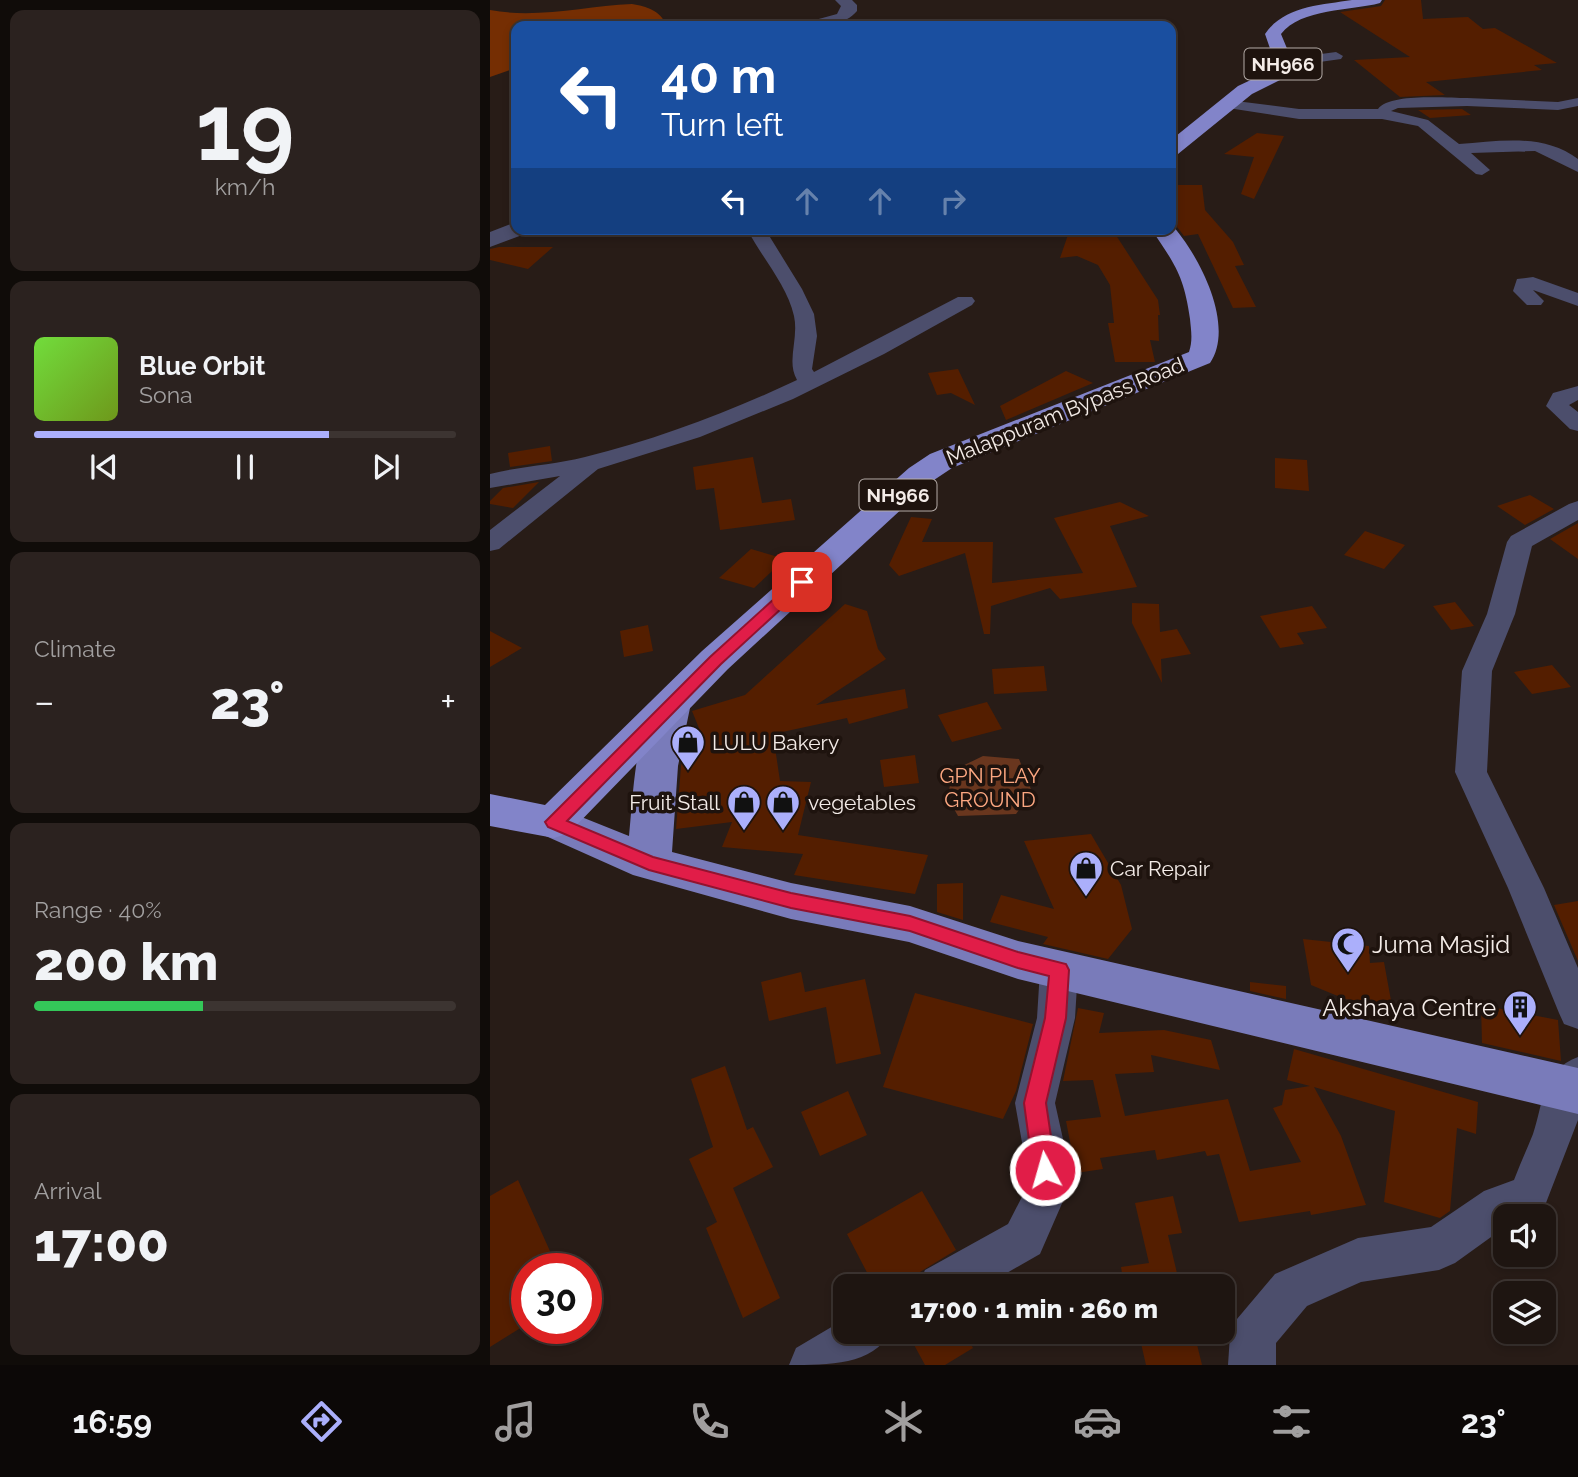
<!DOCTYPE html>
<meta charset="utf-8">
<style>
body{margin:0;font-family:Raleway,sans-serif;background:#2b221f;color:#f1f3f6;height:100vh;display:flex;flex-direction:column;font-size:26px;white-space:nowrap}
*{box-sizing:border-box;margin:0}
p{font-size:23px;color:#a19f9f}
.icon{flex:none;width:38px;height:38px;fill:none;stroke:currentColor;stroke-width:2;stroke-linecap:round;stroke-linejoin:round}
.map{position:relative;flex:1;overflow:hidden}
.details{display:flex;flex-direction:column;gap:10px;padding:10px;background:#100c09;width:490px}
.details>*{flex:none}
.top-card{position:absolute;left:21px;top:21px;width:665px;height:214px;border-radius:14px;box-shadow:0 4px 10px #0003,0 0 0 2px #3c3431;background:#1a4fa0;color:#fff;overflow:hidden}
.tools{position:absolute;left:1003px;top:1204px;display:grid;gap:14px}
.tools a{display:grid;place-items:center;width:63px;height:63px;border-radius:14px;background:#1e1511;box-shadow:0 4px 10px #0003,0 0 0 2px #3c3431;font-size:35px}
.speed{position:absolute;left:21px;top:1253px;display:flex;gap:14px;font-size:35px;font-weight:700;text-align:center}
.speed>*{display:grid;place-content:center;width:91px;height:91px;border-radius:50%;background:#1e1511;box-shadow:0 4px 10px #0003,0 0 0 2px #3c3431;line-height:1}
.speed .limit{border:10px solid #d22;background:#fff;color:#111}
.pin{position:absolute;display:grid;place-items:center;width:60px;height:60px;color:#fff;margin:-30px;border-radius:14px;box-shadow:0 4px 10px #0006}
.me{position:absolute;width:77px;margin:-38px;rotate:354deg;stroke-linejoin:round;filter:drop-shadow(0 0 5px #0008)}
.turn{display:flex;align-items:center;gap:24px;height:147px;padding:0 35px;font-size:32px}
.turn .icon{width:91px;height:91px;stroke-width:2.5}
.turn b{display:block;font-size:49px;line-height:60px}
.lanes{display:flex;align-items:center;height:66px;padding:0 35px;background:#0003;justify-content:center;gap:35px;direction:ltr}
.lanes .off{opacity:.35}
.big{font-size:52px;font-weight:800;line-height:1.1}
.details .widget{flex:1;display:flex;flex-direction:column;justify-content:center;gap:10px;min-width:0;padding:0 24px;border-radius:14px;background:#2b221f}
.details .dial{align-items:center;gap:0}
.dial b{font-size:91px;line-height:1}
.song{display:flex;align-items:center;gap:21px}
.cover{width:84px;height:84px;border-radius:10px;background:linear-gradient(135deg,hsl(100 70% 55%),hsl(80 70% 35%))}
.played{height:7px;border-radius:4px;background:linear-gradient(90deg,#abaffb 70%,#3c3431 70%)}
.keys{display:flex;justify-content:space-around;direction:ltr}
.heat{display:flex;justify-content:space-between;align-items:center;font-size:38px;direction:ltr}
.charge{height:10px;border-radius:5px;background:linear-gradient(90deg,#34c759 40%,#3c3431 0)}
.trip{position:absolute;left:343px;top:1274px;width:402px;height:70px;border-radius:14px;background:#1e1511;box-shadow:0 4px 10px #0003,0 0 0 2px #3c3431;font-weight:800;line-height:70px;text-align:center}
.menu{display:flex;height:112px;justify-content:space-around;align-items:center;background:#0c0807;color:#a19f9f}
.menu .icon{width:49px;height:49px}
.menu .selected{color:#abaffb}
.menu b{font-size:32px;color:#f1f3f6}
main{display:flex;flex:1;min-height:0}
.map>svg:first-child{display:block}
.green{fill:#69361e}
.forest{fill:#752e03}
.building{fill:#541e00}
.lines{fill:none;stroke-linecap:round;stroke-linejoin:round}
.minor{fill:#4c4e6c;fill-rule:evenodd}
.tertiary{fill:#4c4e6c;fill-rule:evenodd}
.primary{fill:#797bba;fill-rule:evenodd}
.trunk{fill:#8284c9;fill-rule:evenodd}
.route{fill:#e11d48;stroke:#92132f;stroke-width:2}
.labels{text-anchor:middle;dominant-baseline:central;stroke-width:7;stroke-linejoin:round;paint-order:stroke}
.shield{fill:#1e130e;stroke:#b4aba7;stroke-width:2}
.shield-label{font-size:19px;font-weight:bold;fill:#f4ece8}
.street-label{font-size:21px;fill:#f4ece8;stroke:#1e130e}
.poi-label{font-size:21px;fill:#f4ece8;stroke:#1e130e;text-anchor:start}
.park-label{font-size:21px;fill:#fca781;stroke:#1e130e}
.near-poi-label{font-size:24px;fill:#f4ece8;stroke:#1e130e;text-anchor:start}
</style>
<main>
<section class="details">
<div class="widget dial"><b>19</b><p>km/h</p></div>
<div class="widget">
<div class="song"><i class="cover"></i><div><b>Blue Orbit</b><p>Sona</p></div></div>
<div class="played"></div>
<div class="keys"><svg class="icon" aria-label="previous" viewBox="0 0 24 24"><path d="M18 5L8 12l10 7zM5 5v14"/></svg><svg class="icon" aria-label="pause" viewBox="0 0 24 24"><path d="M8 5v14M16 5v14"/></svg><svg class="icon" aria-label="next" viewBox="0 0 24 24"><path d="M6 5l10 7-10 7zM19 5v14"/></svg></div>
</div>
<div class="widget"><p>Climate</p>
<div class="heat"><a>−</a><b class="big">23°</b><a>+</a></div>
</div>
<div class="widget"><p>Range · 40%</p><b class="big">200 km</b><div class="charge"></div></div>
<div class="widget"><p>Arrival</p><b class="big">17:00</b></div>
</section>
<div class="map">
<svg width="1088" height="1365" viewBox="0 0 1088 1365">
<rect width="100%" height="100%" fill="#281c17"/>
<path class="green" d="M 493,756 L 529,759 L 542,792 L 526,814 L 468,816 L 458,798 L 462,771 Z"/>
<path class="forest" d="M 142,4 C 156,6 172,11 176,26 L 26,26 L 26,68 L 0,77 L 0,10 C 47,19 95,6 142,4 Z"/>
<path class="building" d="M 895,0 L 931,0 L 933,19 L 978,17 L 993,29 L 1005,28 L 1067,63 L 1044,65 L 1052,70 L 936,82 L 955,95 L 910,97 L 864,60 L 920,57 L 850,12 L 891,6 Z
M 972,109 L 981,115 L 940,118 L 928,110 Z
M 767,133 L 794,136 L 764,199 L 751,194 L 764,157 L 734,154 Z
M 685,185 L 712,185 L 715,210 L 743,242 L 754,265 L 745,266 L 766,307 L 743,308 L 708,234 L 694,236 L 681,219 L 681,206 L 686,206 Z
M 580,229 L 622,229 L 668,300 L 670,315 L 668,315 L 669,341 L 660,340 L 665,362 L 625,362 L 618,323 L 624,323 L 620,285 L 608,265 L 587,256 L 570,258 Z
M 9,247 L 63,247 L 38,269 L 0,260 L 0,249 Z
M 468,369 L 485,405 L 461,393 L 447,395 L 438,373 Z
M 576,371 L 603,383 L 516,420 L 510,406 Z
M 60,446 L 62,461 L 20,467 L 18,453 Z
M 263,457 L 272,503 L 301,499 L 305,520 L 230,530 L 224,488 L 206,490 L 203,467 Z
M 785,458 L 817,460 L 819,491 L 785,488 Z
M 49,482 L 23,508 L 0,504 L 0,501 L 13,488 Z
M 1040,495 L 1064,509 L 1035,525 L 1007,506 Z
M 630,502 L 659,516 L 620,526 L 647,587 L 570,599 L 560,588 L 501,606 L 500,634 L 494,634 L 475,553 L 409,576 L 399,565 L 421,517 L 442,519 L 432,542 L 503,542 L 502,583 L 593,573 L 564,518 Z
M 1088,523 L 1088,559 L 1060,539 Z
M 875,531 L 915,545 L 894,569 L 854,555 Z
M 261,549 L 295,559 L 264,588 L 229,578 Z
M 965,602 L 984,626 L 961,630 L 943,606 Z
M 642,603 L 669,604 L 670,632 L 687,629 L 701,654 L 671,659 L 672,683 L 642,623 Z
M 355,604 L 377,611 L 388,649 L 396,659 L 326,705 L 415,689 L 418,708 L 359,724 L 357,718 L 283,734 L 290,781 L 321,782 L 308,835 L 438,855 L 425,894 L 304,875 L 313,854 L 232,847 L 242,822 L 186,829 L 191,766 L 195,746 L 215,743 L 202,711 L 255,695 Z
M 822,606 L 837,628 L 807,633 L 814,644 L 790,648 L 770,616 Z
M 158,625 L 163,651 L 134,657 L 130,631 Z
M 0,631 L 32,648 L 0,667 Z
M 1062,665 L 1081,687 L 1042,694 L 1024,672 Z
M 554,666 L 557,691 L 504,694 L 502,669 Z
M 497,702 L 512,729 L 462,742 L 448,715 Z
M 425,755 L 429,783 L 394,787 L 390,760 Z
M 601,834 L 631,885 L 642,929 L 618,959 L 553,944 L 558,937 L 500,922 L 511,895 L 564,909 L 534,841 Z
M 473,883 L 473,920 L 447,912 L 447,884 Z
M 1088,901 L 1088,961 L 1064,905 Z
M 813,939 L 879,946 L 880,963 L 894,962 L 902,1006 L 855,999 L 821,985 Z
M 311,972 L 315,992 L 375,979 L 391,1054 L 346,1064 L 336,1007 L 279,1021 L 271,982 Z
M 760,982 L 796,986 L 796,999 L 760,991 Z
M 425,993 L 543,1024 L 526,1091 L 513,1119 L 393,1087 Z
M 991,1005 L 1068,1020 L 1071,1061 L 992,1043 Z
M 588,1008 L 614,1013 L 609,1033 L 674,1030 L 721,1040 L 730,1070 L 661,1055 L 664,1072 L 625,1074 L 635,1116 L 738,1099 L 760,1171 L 811,1162 L 783,1108 L 792,1105 L 795,1090 L 820,1086 L 797,1080 L 804,1049 L 988,1102 L 986,1134 L 967,1128 L 960,1211 L 950,1218 L 894,1202 L 905,1111 L 824,1087 L 851,1136 L 876,1205 L 821,1215 L 820,1211 L 749,1222 L 729,1154 L 717,1156 L 715,1151 L 667,1160 L 665,1150 L 610,1158 L 613,1169 L 586,1173 L 576,1121 L 611,1117 L 603,1080 L 573,1081 Z
M 235,1066 L 257,1130 L 263,1127 L 283,1167 L 243,1188 L 290,1298 L 253,1318 L 216,1228 L 227,1222 L 199,1159 L 223,1147 L 201,1079 Z
M 358,1091 L 377,1135 L 330,1156 L 311,1112 Z
M 28,1180 L 68,1269 L 37,1269 L 37,1324 L 0,1347 L 0,1196 Z
M 432,1191 L 466,1250 L 407,1286 L 384,1286 L 357,1234 Z
M 683,1196 L 692,1233 L 678,1235 L 690,1286 L 634,1286 L 631,1267 L 659,1263 L 645,1203 Z
M 417,1332 L 474,1332 L 483,1348 L 455,1365 L 435,1365 Z
M 695,1332 L 704,1332 L 712,1365 L 656,1365 L 650,1339 Z"/>
<g class="lines">
<path class="minor" d="M 846,52 L 853,56 L 851,59 L 794,67 L 787,63 L 794,59 Z
M 977,98 L 1068,102 L 1088,98 L 1088,106 L 1068,110 L 977,106 L 908,108 L 901,111 L 938,120 L 969,144 C 1010,141 1053,133 1088,159 L 1088,172 L 1045,151 L 981,153 L 1000,170 L 992,175 L 986,174 L 928,126 L 892,119 L 809,119 L 738,108 L 731,104 L 738,100 L 809,109 L 888,109 C 899,93 957,98 977,98 Z
M 257,229 L 275,229 L 312,289 L 324,314 L 327,336 L 322,369 L 324,372 L 468,297 L 482,297 L 485,301 L 482,305 L 394,354 L 303,399 L 210,437 L 108,469 L 9,549 L 0,551 L 0,530 L 70,476 L 0,488 L 0,474 C 31,466 64,465 95,457 C 168,439 239,412 307,380 C 296,361 309,339 304,316 C 297,285 272,258 257,229 Z
M 1043,277 L 1088,293 L 1088,306 L 1043,290 L 1054,301 L 1051,305 L 1037,305 L 1023,291 L 1027,279 Z
M 1088,386 L 1088,400 L 1079,405 L 1088,412 L 1088,431 L 1080,429 L 1056,406 L 1063,393 Z
M 1088,501 L 1088,520 L 1042,546 L 1025,614 L 1002,671 L 997,772 L 1054,888 L 1088,968 L 1088,1029 L 1074,1024 L 1069,1013 L 1018,888 L 965,772 L 972,671 L 997,614 L 1017,542 L 1021,536 L 1079,504 Z
M 569,955 L 582,959 L 588,970 L 585,1018 L 565,1103 L 575,1148 L 577,1192 L 550,1254 L 494,1286 L 428,1286 L 435,1270 L 518,1224 L 535,1191 L 533,1148 L 525,1103 L 547,1018 L 550,970 L 556,959 Z
M 1088,1057 L 1088,1120 L 1054,1208 L 1035,1216 L 1015,1216 L 1015,1227 L 965,1263 L 949,1270 L 871,1282 L 817,1306 L 786,1343 L 786,1365 L 738,1365 L 740,1335 L 747,1319 L 785,1274 L 868,1238 L 941,1227 L 994,1191 L 1024,1180 C 1030,1164 1037,1149 1043,1134 C 1054,1102 1051,1071 1088,1057 Z
M 355,1319 L 355,1332 L 400,1332 C 384,1365 338,1365 299,1365 L 306,1348 Z"/>
<path class="tertiary" d="M 345,0 L 362,0 L 367,5 L 367,11 C 353,27 332,26 312,26 L 314,23 L 347,14 L 351,6 Z
M 26,222 L 26,229 L 38,229 L 35,234 L 0,247 L 0,232 Z"/>
<path class="primary" d="M 180,695 L 194,699 L 200,708 L 188,766 L 182,852 L 301,883 L 420,906 L 528,941 L 1088,1068 L 1088,1114 L 528,979 L 419,942 L 301,919 L 143,875 L 49,833 L 42,822 L 49,811 L 64,806 L 139,836 C 143,797 145,732 166,699 Z"/>
<path class="trunk" d="M 862,0 L 892,0 L 890,3 C 861,11 811,8 791,34 L 803,63 L 792,79 L 762,94 L 688,154 L 681,156 L 681,140 L 748,86 L 780,71 L 785,63 L 775,34 C 794,6 831,5 862,0 Z
M 681,224 C 708,253 746,325 720,363 L 462,468 L 441,482 L 238,669 L 79,833 L 64,838 L 0,826 L 0,794 L 55,805 L 212,651 L 419,468 L 440,454 L 699,352 C 703,340 701,330 700,319 C 694,276 685,264 661,229 L 681,229 Z"/>
</g>
<path class="route" d="M 312,578 L 319,582 L 317,585 L 231,664 L 77,821 L 163,857 L 301,893 L 420,916 L 528,952 L 576,964 L 579,970 L 576,1018 L 556,1103 L 566,1170 L 563,1177 L 555,1180 L 547,1177 L 543,1170 L 534,1103 L 555,1018 L 559,976 L 528,968 L 420,931 L 301,908 L 159,870 L 58,827 L 55,822 L 220,657 L 306,579 Z"/>
<defs>
<g id="shop-pin" transform="scale(1.75)"><path d="M0 17L-7.5 6A9.5 9.5 0 1 1 7.5 6Z" fill="#abaffb" stroke="#1e130e"/><path d="M-5-2.5h2.3a2.7 3.5 0 0 1 5.4 0H5L5.5 6h-11ZM-1.5-2.5h3a1.5 2.3 0 0 0-3 0Z" fill="#111"/></g>
<g id="mosque-pin" transform="scale(1.75)"><path d="M0 17L-7.5 6A9.5 9.5 0 1 1 7.5 6Z" fill="#abaffb" stroke="#1e130e"/><path d="M3.5-4.9A6 6 0 1 0 3.5 4.9A5 5 0 1 1 3.5-4.9Z" fill="#111"/></g>
<g id="building-pin" transform="scale(1.75)"><path d="M0 17L-7.5 6A9.5 9.5 0 1 1 7.5 6Z" fill="#abaffb" stroke="#1e130e"/><path d="M-4-6H4V6H1V3H-1V6H-4ZM-2.5-4.3h1.7v1.8h-1.7ZM.8-4.3h1.7v1.8H.8ZM-2.5-1h1.7V.8h-1.7ZM.8-1h1.7V.8H.8Z" fill="#111"/></g>
</defs>
<g fill-rule="evenodd">
<use href="#shop-pin" x="198" y="742"/>
<use href="#shop-pin" x="254" y="802"/>
<use href="#shop-pin" x="293" y="802"/>
<use href="#shop-pin" x="596" y="868"/>
<use href="#mosque-pin" x="858" y="944"/>
<use href="#building-pin" x="1030" y="1007"/>
</g>
<g class="labels">
<g class="shield">
<rect x="754.5" y="48.5" width="77" height="31" rx="5"/>
<rect x="369.5" y="479.5" width="77" height="31" rx="5"/>
</g>
<g class="shield-label">
<text x="793" y="64">NH966</text>
<text x="408" y="495">NH966</text>
</g>
<g class="street-label">
<text transform="translate(575 411) rotate(-22)">Malappuram Bypass Road</text>
</g>
<g class="poi-label">
<text x="222" y="742">LULU Bakery</text>
<text x="230" y="802" text-anchor="end">Fruit Stall</text>
<text x="318" y="802">vegetables</text>
<text x="620" y="868">Car Repair</text>
</g>
<g class="park-label">
<text x="500" y="775">GPN PLAY<tspan x="500" dy="24">GROUND</tspan></text>
</g>
<g class="near-poi-label">
<text x="882" y="944">Juma Masjid</text>
<text x="1006" y="1007" text-anchor="end">Akshaya Centre</text>
</g>
</g>
</svg>
<div class="tools">
<a><svg class="icon" aria-label="sound" viewBox="0 0 24 24"><path d="M4 9h4l5-4v14l-5-4H4zM17 9q2 3 0 6"/></svg></a>
<a><svg class="icon" aria-label="layers" viewBox="0 0 24 24"><path d="M12 4l9 5-9 5-9-5zM3 14l9 5 9-5"/></svg></a>
</div>
<div class="speed"><div class="limit">30</div></div>
<div class="pin" style="left:312px;top:582px;background:#d93025"><svg class="icon" aria-label="arrive" viewBox="0 0 24 24"><path d="M6 21V4h12l-3 4 3 4H6"/></svg></div>
<svg class="me" style="left:555px;top:1170px" viewBox="-20 -20 40 40"><circle r="17" fill="#e11d48" stroke="#fff" stroke-width="3"/><path d="M0-11L8 9 0 5-8 9z" fill="#fff"/></svg>
<div class="trip">17:00 · 1 min · 260 m</div>
<div class="top-card">
<div class="turn"><svg class="icon" aria-label="left" viewBox="0 0 24 24"><path d="M17 20v-9H6M10 6l-5 5 5 5"/></svg><div><b>40 m</b>Turn left</div></div>
<div class="lanes"><svg class="icon" aria-label="left" viewBox="0 0 24 24"><path d="M17 20v-9H6M10 6l-5 5 5 5"/></svg><svg class="icon off" aria-label="ahead" viewBox="0 0 24 24"><path d="M12 20V5M6 11l6-6 6 6"/></svg><svg class="icon off" aria-label="ahead" viewBox="0 0 24 24"><path d="M12 20V5M6 11l6-6 6 6"/></svg><svg class="icon off" aria-label="right" viewBox="0 0 24 24"><path d="M7 20v-9h11M14 6l5 5-5 5"/></svg></div>
</div>
</div>
</main>
<nav class="menu">
<b>16:59</b>
<svg class="icon selected" aria-label="directions" viewBox="0 0 24 24"><path d="M12 3l9 9-9 9-9-9zM9 14v-3h6M13 9l2 2-2 2"/></svg>
<svg class="icon" aria-label="music" viewBox="0 0 24 24"><path d="M9 18V5l10-2v13"/><circle cx="6" cy="18" r="3"/><circle cx="16" cy="16" r="3"/></svg>
<svg class="icon" aria-label="phone" viewBox="0 0 24 24"><path d="M5 4h4l2 5-3 2q2 4 5 5l2-3 5 2v4C11 20 4 13 5 4z"/></svg>
<svg class="icon" aria-label="climate" viewBox="0 0 24 24"><path d="M12 3v18M4 7l16 10M4 17L20 7"/></svg>
<svg class="icon" aria-label="car" viewBox="0 0 24 24"><path d="M5 17H2v-5l4-1 3-4h7l3 4 3 1v5h-3M9 17h6M6 11h13"/><circle cx="7" cy="17" r="2"/><circle cx="17" cy="17" r="2"/></svg>
<svg class="icon" aria-label="filters" viewBox="0 0 24 24"><path d="M4 7h16M4 17h16"/><circle cx="9" cy="7" r="2"/><circle cx="15" cy="17" r="2"/></svg>
<b>23°</b>
</nav>
